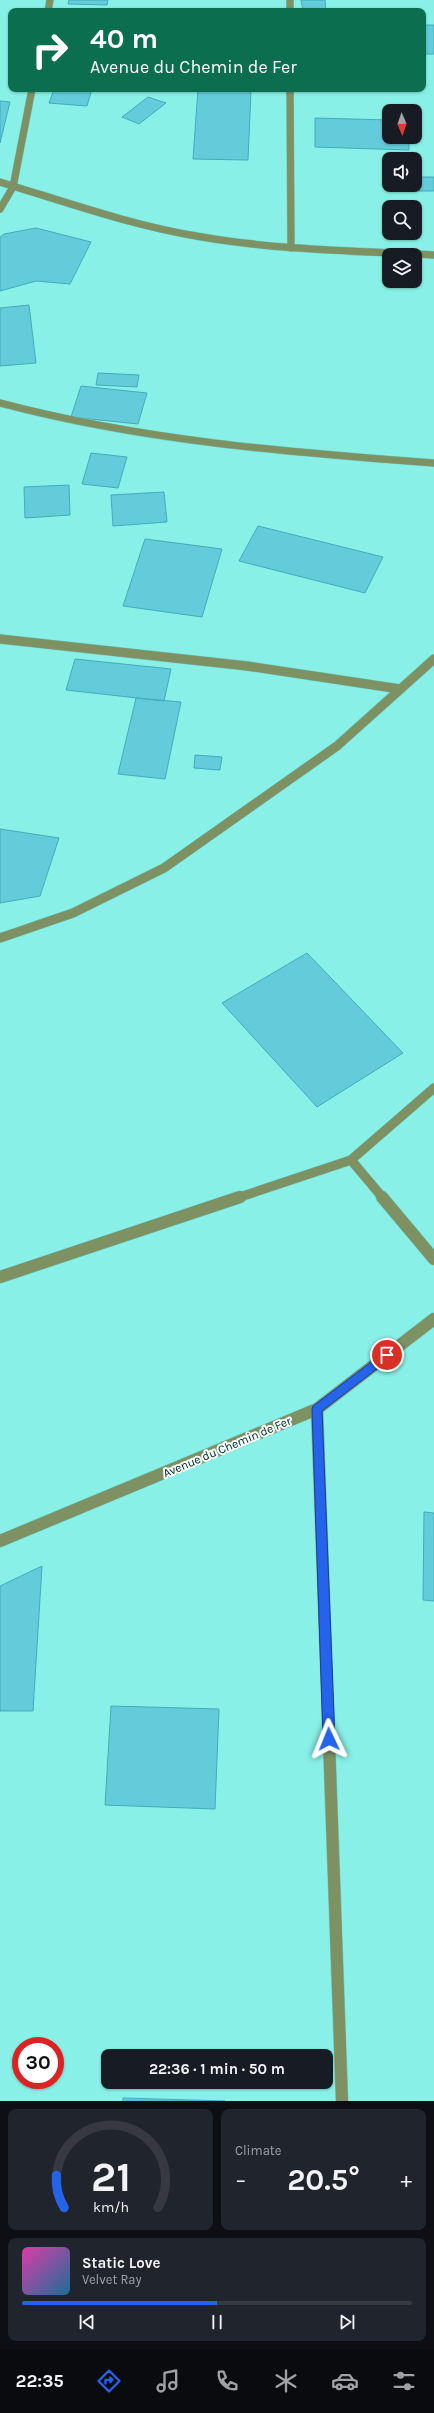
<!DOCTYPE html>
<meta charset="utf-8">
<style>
body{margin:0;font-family:Karla,sans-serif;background:#20242c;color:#f1f3f6;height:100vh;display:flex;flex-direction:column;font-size:15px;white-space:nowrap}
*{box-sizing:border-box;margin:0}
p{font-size:13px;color:#9ea1a6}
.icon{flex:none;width:22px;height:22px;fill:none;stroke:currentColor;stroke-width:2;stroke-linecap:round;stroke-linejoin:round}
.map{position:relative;height:2101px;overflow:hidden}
.details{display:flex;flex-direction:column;gap:8px;padding:8px;background:#0d0f14;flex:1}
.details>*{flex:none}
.guide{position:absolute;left:8px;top:8px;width:418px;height:84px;border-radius:8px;box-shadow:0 1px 3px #0004;background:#0b6e4f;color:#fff;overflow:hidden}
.needle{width:26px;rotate:178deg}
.buttons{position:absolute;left:382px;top:104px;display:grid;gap:8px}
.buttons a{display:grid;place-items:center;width:40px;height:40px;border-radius:8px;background:#171b24;box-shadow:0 1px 3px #0004;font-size:20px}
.speed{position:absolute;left:12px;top:2037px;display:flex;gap:8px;font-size:20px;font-weight:700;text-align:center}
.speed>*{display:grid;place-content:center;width:52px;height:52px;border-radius:50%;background:#171b24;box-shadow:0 1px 3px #0004;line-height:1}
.speed .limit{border:6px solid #d22;background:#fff;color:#111}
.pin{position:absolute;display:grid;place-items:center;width:34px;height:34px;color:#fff;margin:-17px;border:2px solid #fff;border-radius:50%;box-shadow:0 1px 4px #0007}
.me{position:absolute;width:44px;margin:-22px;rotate:358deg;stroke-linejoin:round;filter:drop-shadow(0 0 3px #0008)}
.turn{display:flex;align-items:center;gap:14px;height:84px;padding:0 16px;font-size:18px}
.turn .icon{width:52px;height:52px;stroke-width:2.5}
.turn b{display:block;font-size:28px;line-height:34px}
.big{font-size:30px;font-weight:700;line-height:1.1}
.details .card{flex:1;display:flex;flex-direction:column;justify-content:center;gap:6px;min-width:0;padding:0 14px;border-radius:8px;background:#20242c}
.details .dial{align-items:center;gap:0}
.dial svg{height:104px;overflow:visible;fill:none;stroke:#363941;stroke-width:7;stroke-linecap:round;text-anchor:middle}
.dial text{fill:#f1f3f6;stroke:none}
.song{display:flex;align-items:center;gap:12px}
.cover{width:48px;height:48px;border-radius:6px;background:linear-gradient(135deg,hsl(320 70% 55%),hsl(200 70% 35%))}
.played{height:4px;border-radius:2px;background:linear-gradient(90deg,#2563eb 50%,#363941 50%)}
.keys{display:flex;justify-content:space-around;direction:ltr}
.heat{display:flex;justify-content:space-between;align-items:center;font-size:22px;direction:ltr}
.details .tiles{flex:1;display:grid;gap:8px;grid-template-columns:1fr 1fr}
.card:last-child{grid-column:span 2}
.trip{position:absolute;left:101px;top:2049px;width:232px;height:40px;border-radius:8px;background:#171b24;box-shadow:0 1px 3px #0004;font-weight:700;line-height:40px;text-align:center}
.dock{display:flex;height:64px;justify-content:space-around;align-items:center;background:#090b0e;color:#9ea1a6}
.dock .icon{width:28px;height:28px}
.dock .selected{color:#2563eb}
.dock b{font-size:18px;color:#f1f3f6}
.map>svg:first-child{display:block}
.building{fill:#64cbda;stroke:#41acbb}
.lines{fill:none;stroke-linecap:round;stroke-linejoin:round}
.minor-far2-casing{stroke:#70cbc3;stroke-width:8}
.minor-far1-casing{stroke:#70cbc3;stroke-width:10}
.minor-casing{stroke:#70cbc3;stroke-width:13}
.minor-far2{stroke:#7d9163;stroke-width:7}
.minor-far1{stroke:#7d9163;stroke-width:9}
.minor{stroke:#7d9163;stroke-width:12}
.route{fill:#2563eb;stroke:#184099}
.labels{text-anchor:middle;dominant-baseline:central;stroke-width:4;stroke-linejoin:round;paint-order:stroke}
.street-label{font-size:12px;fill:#022422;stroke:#f4fefc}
</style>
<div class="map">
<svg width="434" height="2101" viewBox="0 0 434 2101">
<rect width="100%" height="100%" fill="#88f0e6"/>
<path class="building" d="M 69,0 L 108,0 L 107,5 L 68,4 Z
M 301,0 L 325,0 L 326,11 L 303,11 Z
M 423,25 L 434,25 L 434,54 L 423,54 Z
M 54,89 L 92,89 L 87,106 L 49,103 Z
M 198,89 L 251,90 L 248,160 L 193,159 Z
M 148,97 L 166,103 L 139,124 L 122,117 Z
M 0,101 L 10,102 L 0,143 Z
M 315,118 L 389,120 L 389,137 L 409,137 L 409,150 L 315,147 Z
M 415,177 L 434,177 L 434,191 L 411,191 L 411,185 L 415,185 Z
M 36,228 L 91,242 L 70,284 L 36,281 L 0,291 L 0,237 L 4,234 Z
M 29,305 L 36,363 L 0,366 L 0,308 Z
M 98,373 L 139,375 L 137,387 L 96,385 Z
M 81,386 L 147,393 L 138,424 L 71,417 Z
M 91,453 L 127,457 L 118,488 L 82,484 Z
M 69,485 L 70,515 L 25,518 L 24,487 Z
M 164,492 L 167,522 L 113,526 L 111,495 Z
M 258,526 L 383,557 L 365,593 L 239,561 Z
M 145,539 L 222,549 L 202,617 L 123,606 Z
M 75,659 L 171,669 L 164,701 L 66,690 Z
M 136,698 L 181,702 L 165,779 L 118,774 Z
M 195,755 L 222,757 L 220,770 L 194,768 Z
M 0,829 L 59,838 L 40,896 L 0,903 Z
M 307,953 L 403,1053 L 317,1107 L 222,1003 Z
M 424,1512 L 434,1513 L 434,1601 L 423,1600 Z
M 42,1566 L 33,1711 L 0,1711 L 0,1586 Z
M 111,1706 L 219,1709 L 215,1809 L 105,1805 Z
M 123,2098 L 225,2101 L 123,2101 Z"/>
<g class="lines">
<g class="minor-far2-casing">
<path id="minor-far2" d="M 290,0 L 290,11
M 48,11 L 50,0
M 290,89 L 291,248
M 0,182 C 66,202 133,226 202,237 C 278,250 356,251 434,255
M 0,209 L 13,187 L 32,89
M 0,403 C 144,441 286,452 434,463"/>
</g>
<g class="minor-far1-casing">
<path id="minor-far1" d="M 0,639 L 247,666 L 400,689
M 0,938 L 73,913 L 164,868 L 337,746 L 434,659
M 351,1160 L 383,1198
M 237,1198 L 351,1160 L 434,1088"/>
</g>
<g class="minor-casing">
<path id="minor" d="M 382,1197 L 434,1259
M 0,1277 L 240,1197
M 317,1409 L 342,2101
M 0,1541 L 317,1409 L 434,1319"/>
</g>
<use href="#minor-far2" class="minor-far2"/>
<use href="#minor-far1" class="minor-far1"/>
<use href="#minor" class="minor"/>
</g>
<path class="route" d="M 387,1350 L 392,1355 L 391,1358 L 322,1411 L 335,1739 L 329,1745 L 323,1739 L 312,1409 L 313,1406 Z"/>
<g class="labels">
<g class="street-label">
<text transform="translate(227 1447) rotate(-23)">Avenue du Chemin de Fer</text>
</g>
</g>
</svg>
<div class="buttons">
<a><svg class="needle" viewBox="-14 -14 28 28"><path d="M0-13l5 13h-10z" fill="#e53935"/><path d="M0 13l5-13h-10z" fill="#9ea1a6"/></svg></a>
<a><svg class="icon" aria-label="sound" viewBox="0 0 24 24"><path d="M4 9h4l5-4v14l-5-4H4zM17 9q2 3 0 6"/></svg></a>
<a><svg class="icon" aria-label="search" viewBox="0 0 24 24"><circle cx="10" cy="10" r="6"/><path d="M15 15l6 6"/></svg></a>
<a><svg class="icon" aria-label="layers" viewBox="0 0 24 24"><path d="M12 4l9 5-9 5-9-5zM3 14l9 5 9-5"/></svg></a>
</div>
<div class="speed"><div class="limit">30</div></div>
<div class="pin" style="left:387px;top:1355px;background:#d93025"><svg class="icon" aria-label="arrive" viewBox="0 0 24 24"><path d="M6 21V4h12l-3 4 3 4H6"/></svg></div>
<svg class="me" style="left:329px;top:1739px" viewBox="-20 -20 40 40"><path d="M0-17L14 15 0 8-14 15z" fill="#2563eb" stroke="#fff" stroke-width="4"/></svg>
<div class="trip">22:36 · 1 min · 50 m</div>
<div class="guide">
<div class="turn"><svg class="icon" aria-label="right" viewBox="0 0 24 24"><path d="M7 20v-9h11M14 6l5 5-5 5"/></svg><div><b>40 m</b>Avenue du Chemin de Fer</div></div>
</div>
</div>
<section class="details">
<div class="tiles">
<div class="card dial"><svg viewBox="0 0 100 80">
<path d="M14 69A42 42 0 1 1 86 69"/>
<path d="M14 69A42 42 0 0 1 8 44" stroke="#2563eb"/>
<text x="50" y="56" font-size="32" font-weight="700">21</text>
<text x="50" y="72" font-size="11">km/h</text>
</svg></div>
<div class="card"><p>Climate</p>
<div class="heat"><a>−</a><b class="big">20.5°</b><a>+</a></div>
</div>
<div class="card">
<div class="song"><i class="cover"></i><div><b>Static Love</b><p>Velvet Ray</p></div></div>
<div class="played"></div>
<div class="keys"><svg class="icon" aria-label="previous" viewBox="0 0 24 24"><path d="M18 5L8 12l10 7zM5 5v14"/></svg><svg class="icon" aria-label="pause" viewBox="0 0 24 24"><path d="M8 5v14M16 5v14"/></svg><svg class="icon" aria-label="next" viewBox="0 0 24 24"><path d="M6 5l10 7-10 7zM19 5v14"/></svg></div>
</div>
</div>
</section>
<nav class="dock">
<b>22:35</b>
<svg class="icon selected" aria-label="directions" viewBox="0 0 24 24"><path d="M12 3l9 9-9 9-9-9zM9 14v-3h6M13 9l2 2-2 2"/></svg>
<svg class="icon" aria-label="music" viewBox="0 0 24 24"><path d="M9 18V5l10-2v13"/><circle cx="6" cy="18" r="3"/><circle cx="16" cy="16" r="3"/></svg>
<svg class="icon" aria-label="phone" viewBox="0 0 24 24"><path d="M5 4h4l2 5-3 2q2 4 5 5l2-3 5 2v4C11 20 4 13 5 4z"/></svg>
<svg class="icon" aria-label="climate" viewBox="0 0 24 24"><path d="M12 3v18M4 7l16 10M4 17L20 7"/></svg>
<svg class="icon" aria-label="car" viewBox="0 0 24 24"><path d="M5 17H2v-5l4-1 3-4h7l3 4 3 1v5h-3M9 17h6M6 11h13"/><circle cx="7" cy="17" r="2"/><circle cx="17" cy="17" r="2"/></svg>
<svg class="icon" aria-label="filters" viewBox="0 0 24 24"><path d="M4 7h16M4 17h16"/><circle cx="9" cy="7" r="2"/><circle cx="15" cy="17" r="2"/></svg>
</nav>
